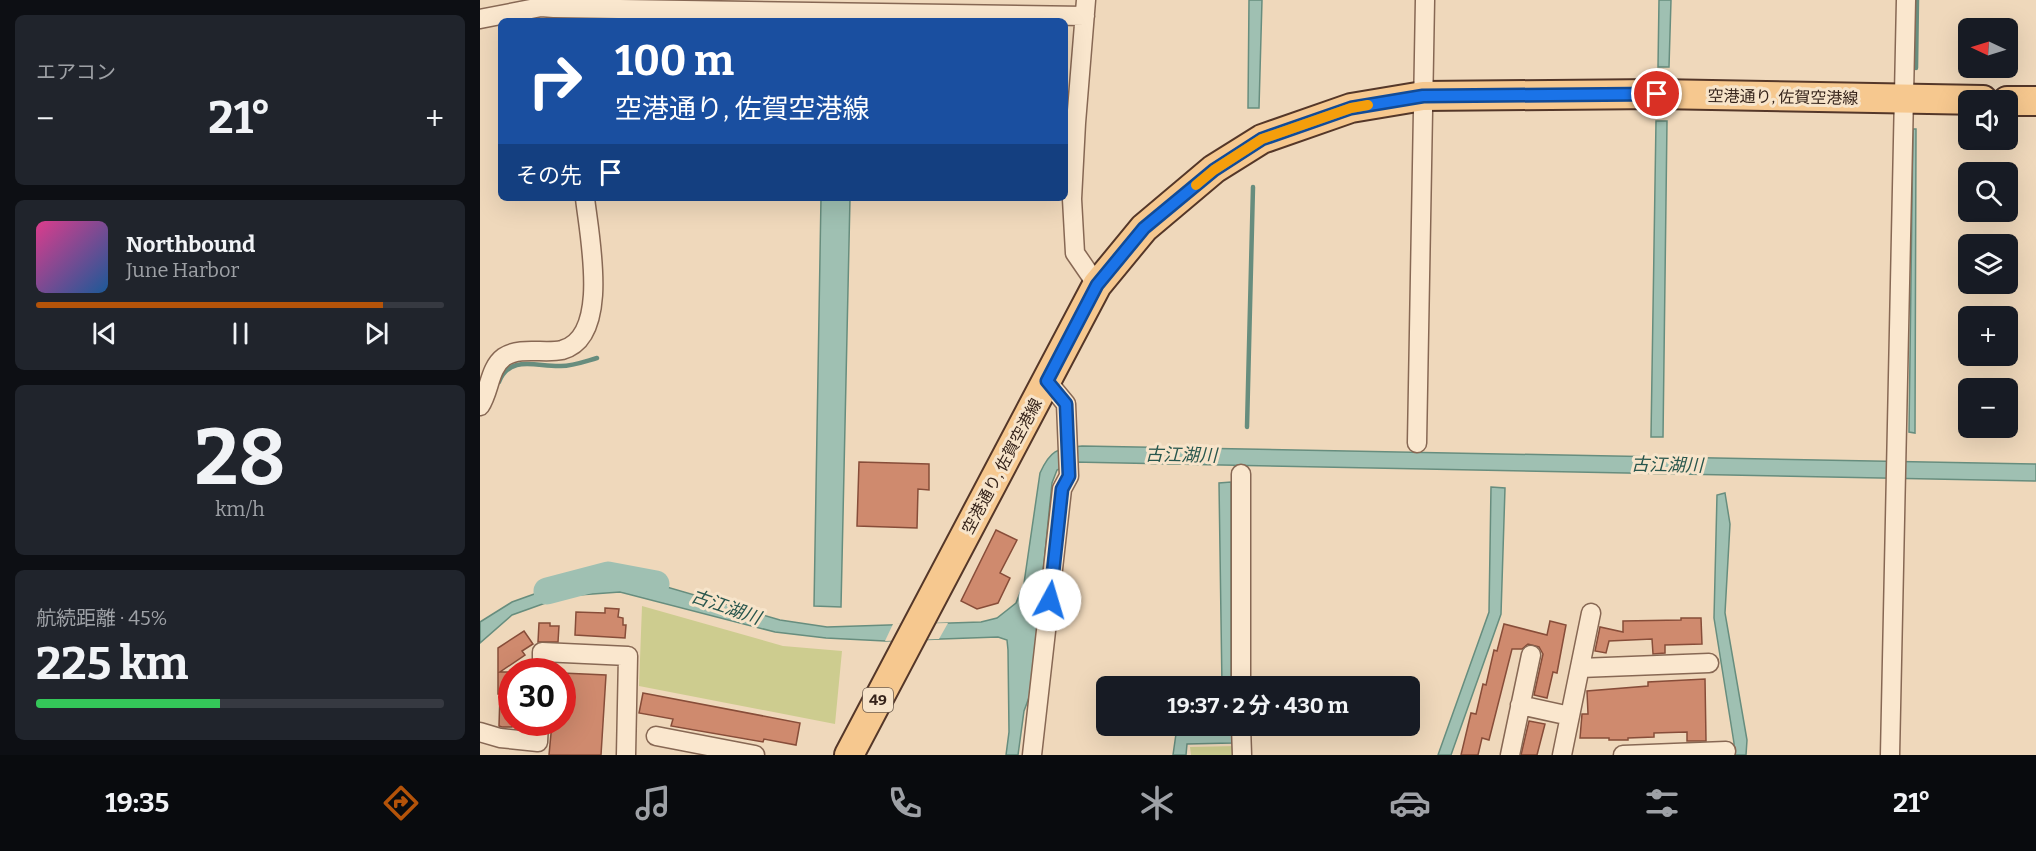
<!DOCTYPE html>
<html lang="ja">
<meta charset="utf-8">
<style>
body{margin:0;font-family:Bitter,"Noto Sans JP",serif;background:#20242c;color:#f1f3f6;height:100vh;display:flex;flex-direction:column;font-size:22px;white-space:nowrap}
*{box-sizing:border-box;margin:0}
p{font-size:20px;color:#9ea1a6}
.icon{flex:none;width:33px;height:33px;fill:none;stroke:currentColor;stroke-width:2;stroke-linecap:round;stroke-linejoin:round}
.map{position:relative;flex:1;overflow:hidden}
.drawer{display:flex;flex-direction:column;gap:15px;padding:15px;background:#0d0f14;width:480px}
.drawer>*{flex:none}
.hud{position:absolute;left:18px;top:18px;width:570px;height:183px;border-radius:9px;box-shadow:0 6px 24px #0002;background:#1a4fa0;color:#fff;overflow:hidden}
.needle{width:39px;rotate:274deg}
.controls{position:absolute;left:1478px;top:18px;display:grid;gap:12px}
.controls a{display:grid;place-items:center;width:60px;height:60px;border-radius:9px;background:#171b24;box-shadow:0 6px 24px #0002;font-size:30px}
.speed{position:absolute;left:18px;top:658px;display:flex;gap:12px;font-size:30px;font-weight:700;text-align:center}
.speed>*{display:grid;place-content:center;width:78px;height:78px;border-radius:50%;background:#171b24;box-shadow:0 6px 24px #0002;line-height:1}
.speed .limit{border:9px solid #d22;background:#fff;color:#111}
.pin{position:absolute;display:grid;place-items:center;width:51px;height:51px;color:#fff;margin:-26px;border:3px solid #fff;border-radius:50%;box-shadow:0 2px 6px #0007}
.me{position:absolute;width:66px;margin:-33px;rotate:6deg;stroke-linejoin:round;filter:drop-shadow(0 0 4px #0008)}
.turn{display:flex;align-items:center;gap:21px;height:126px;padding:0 18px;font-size:27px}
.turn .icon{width:78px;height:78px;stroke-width:2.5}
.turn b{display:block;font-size:42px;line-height:51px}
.then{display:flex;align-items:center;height:57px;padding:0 18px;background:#0003;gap:12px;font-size:22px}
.big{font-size:45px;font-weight:700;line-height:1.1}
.drawer .widget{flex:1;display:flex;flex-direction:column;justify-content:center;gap:9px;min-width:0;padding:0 21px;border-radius:9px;background:#20242c}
.drawer .dial{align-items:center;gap:0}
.dial b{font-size:78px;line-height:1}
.song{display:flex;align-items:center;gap:18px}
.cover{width:72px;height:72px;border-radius:9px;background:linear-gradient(135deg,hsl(330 70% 55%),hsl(210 70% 35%))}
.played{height:6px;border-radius:3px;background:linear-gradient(90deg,#b45309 85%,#363941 85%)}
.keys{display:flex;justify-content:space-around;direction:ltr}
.heat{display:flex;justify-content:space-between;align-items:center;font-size:33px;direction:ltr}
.charge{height:9px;border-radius:4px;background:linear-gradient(90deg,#34c759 45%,#363941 0)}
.trip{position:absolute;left:616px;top:676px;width:324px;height:60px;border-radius:9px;background:#171b24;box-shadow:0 6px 24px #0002;font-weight:700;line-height:60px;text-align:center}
.tabs{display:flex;height:96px;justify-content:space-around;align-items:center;background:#090b0e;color:#9ea1a6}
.tabs .icon{width:42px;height:42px}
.tabs .on{color:#b45309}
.tabs b{font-size:27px;color:#f1f3f6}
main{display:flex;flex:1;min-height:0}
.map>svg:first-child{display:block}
.green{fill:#cdcc8f}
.water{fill:#9fc0b2;stroke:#678d7e;stroke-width:1.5}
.pier{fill:#efd8bb}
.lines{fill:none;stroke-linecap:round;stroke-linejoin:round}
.stream{stroke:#678d7e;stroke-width:4.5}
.river{stroke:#9fc0b2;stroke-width:27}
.building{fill:#cf8a6e;stroke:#874d39;stroke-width:1.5}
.minor-casing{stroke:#876854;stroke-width:21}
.primary-casing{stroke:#543729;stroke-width:32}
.minor{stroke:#fae7ce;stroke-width:18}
.primary{stroke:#f6c88f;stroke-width:28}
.route-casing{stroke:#114b97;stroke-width:15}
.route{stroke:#1a73e8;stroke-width:10}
.slow{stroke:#f59e0b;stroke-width:10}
.labels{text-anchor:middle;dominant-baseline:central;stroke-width:6;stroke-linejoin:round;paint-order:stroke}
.shield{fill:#f7e4ca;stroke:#6f5d4f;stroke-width:1.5}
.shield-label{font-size:15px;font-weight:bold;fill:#35231a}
.street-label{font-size:16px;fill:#35231a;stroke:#f7e4ca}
.water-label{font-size:18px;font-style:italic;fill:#28564d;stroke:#f7e4ca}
</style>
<main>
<section class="drawer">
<div class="widget"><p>エアコン</p>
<div class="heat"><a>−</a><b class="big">21°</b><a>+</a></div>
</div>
<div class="widget">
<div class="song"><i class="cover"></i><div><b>Northbound</b><p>June Harbor</p></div></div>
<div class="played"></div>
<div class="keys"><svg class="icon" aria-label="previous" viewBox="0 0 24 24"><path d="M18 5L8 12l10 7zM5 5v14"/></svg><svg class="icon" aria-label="pause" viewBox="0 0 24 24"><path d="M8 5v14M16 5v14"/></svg><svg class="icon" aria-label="next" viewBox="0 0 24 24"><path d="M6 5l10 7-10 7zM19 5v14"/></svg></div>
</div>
<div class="widget dial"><b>28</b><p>km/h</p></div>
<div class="widget"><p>航続距離 · 45%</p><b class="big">225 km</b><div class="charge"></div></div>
</section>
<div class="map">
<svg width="1556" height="755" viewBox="0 0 1556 755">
<rect width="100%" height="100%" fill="#efd8bb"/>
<path class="green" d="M 162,606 L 303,646 L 362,651 L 355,724 L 159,686 Z
M 757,746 L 759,755 L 711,755 L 710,747 Z"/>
<path class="water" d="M 769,0 L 782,0 L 779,108 L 768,108 Z
M 1179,0 L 1191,0 L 1189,67 L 1178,67 Z
M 1176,121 L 1187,121 L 1183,437 L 1171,437 Z
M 1433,129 L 1436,129 L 1435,433 L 1429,432 Z
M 341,198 L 370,198 L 361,607 L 334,606 Z
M 602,446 L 1556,464 L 1556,481 L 593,462 L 577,470 L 572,483 L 551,692 L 544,711 L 538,755 L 526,755 L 529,732 L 528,650 L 527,640 L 518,637 L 405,641 L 346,638 L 295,632 L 140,592 L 85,596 L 32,615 L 0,643 L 0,622 L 32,602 L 85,583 L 149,576 L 300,620 L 347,627 L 501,622 L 517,618 L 536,603 L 544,583 L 560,473 C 571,449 577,449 602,446 Z
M 751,482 L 751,687 L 742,687 L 739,483 Z
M 1011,487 L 1025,488 L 1021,614 L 971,755 L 958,755 L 1009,612 Z
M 1245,493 L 1250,524 L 1245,613 L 1267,740 L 1266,755 L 1254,755 L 1254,743 L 1234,618 L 1237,495 Z
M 743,726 L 752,726 L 752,743 L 707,744 L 706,755 L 693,755 L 696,734 L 742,732 Z"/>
<path class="pier" d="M 468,623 L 459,639 L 405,641 L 413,624 Z"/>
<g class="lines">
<path class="stream" d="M 1436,68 L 1437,0
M 19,382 C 30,354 57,367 81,366 C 93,366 106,361 117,358
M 767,427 L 773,187"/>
<path class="river" d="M 67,591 L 128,575 L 176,584"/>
</g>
<path class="building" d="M 379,462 L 449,464 L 449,490 L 438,489 L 437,528 L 377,526 Z
M 516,530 L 537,540 L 520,573 L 530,578 L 518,603 L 497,609 L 481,601 Z
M 125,608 L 139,609 L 138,617 L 143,618 L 143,625 L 146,625 L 145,638 L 95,635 L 96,612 L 125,613 Z
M 1201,618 L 1221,618 L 1222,644 L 1185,645 L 1185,653 L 1173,654 L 1172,639 L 1129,641 L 1126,653 L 1115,651 L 1120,627 L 1143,632 L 1143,621 L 1201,620 Z
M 1070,621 L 1086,625 L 1077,673 L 1073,672 L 1067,698 L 1054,695 L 1063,654 L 1059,647 L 1048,644 L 1042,649 L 1032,649 L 1009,740 L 1002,738 L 998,755 L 981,755 L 991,713 L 996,714 L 1003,684 L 1006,685 L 1014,650 L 1017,651 L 1024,624 L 1067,635 Z
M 59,623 L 70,623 L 70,626 L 79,626 L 78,642 L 58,642 Z
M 44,631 L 53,644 L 42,651 L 45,655 L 20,672 L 32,672 L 32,727 L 22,727 L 19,726 L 20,694 L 18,694 L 18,648 Z
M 82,673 L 126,675 L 121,755 L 69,755 L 72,723 L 82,723 Z
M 1225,679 L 1226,741 L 1207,741 L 1207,732 L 1174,733 L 1174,737 L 1148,738 L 1148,740 L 1129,740 L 1129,738 L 1100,738 L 1102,714 L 1108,714 L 1107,691 L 1168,686 L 1168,682 Z
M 163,693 L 320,723 L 316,745 L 284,739 L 283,742 L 191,726 L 193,719 L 159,713 Z
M 1049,721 L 1065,724 L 1057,755 L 1041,755 Z"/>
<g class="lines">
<g class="minor-casing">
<path id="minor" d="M 606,0 L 596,123 L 592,199 L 595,253 L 617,285
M 0,19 L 61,7 L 74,8 L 605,16
M 0,406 C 10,391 9,368 24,357 C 41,346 64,354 82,350 C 131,337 109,235 105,198
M 937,443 L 945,0
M 1100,668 L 1229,663
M 62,672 L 62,652 L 148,656 L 146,755
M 761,687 L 761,474
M 1040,705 L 1090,716
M 761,726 L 762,755
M 0,732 L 20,738 L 58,742 L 59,723
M 176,736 L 275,755
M 552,755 L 582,489 L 589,476 L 586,404 L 567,381
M 1030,755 L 1051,655
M 1082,755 L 1111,613
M 1143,755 L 1246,751
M 1410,755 L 1426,0"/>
</g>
<g class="primary-casing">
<path id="primary" d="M 1527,101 L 1556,101
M 369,755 L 617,285 L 664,228 L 734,169 L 782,139 L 871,108 L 943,96 L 1177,94 L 1503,100"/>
</g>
<use href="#minor" class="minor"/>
<use href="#primary" class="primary"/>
</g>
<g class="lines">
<g class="route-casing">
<path id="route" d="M 570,600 L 582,489 L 589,476 L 586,404 L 567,381 L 617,285 L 664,228 L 734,170 L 782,139 L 871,108 L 943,96 L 1177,94"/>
</g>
<use href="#route" class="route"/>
<path class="slow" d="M 716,185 L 734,170 L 782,139 L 871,108 L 888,105"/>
</g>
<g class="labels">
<rect class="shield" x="383" y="688" width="30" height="24" rx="4.5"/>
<g class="shield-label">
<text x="398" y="700">49</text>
</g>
<g class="street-label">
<text transform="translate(1303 97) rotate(1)">空港通り, 佐賀空港線</text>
<text transform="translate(522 466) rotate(-62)">空港通り, 佐賀空港線</text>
</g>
<g class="water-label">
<text transform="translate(701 455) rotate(1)">古江湖川</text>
<text transform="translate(1187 465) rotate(1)">古江湖川</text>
<text transform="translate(246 607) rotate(19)">古江湖川</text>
</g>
</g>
</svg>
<div class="controls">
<a><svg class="needle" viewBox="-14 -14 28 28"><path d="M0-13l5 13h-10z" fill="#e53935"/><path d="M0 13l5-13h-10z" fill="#9ea1a6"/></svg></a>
<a><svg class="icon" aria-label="sound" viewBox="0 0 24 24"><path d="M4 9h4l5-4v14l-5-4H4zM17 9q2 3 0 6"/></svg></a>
<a><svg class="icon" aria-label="search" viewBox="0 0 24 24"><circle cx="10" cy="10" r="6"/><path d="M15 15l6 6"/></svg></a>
<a><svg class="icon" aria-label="layers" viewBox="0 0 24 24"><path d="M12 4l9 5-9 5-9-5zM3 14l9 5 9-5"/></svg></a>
<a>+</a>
<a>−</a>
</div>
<div class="speed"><div class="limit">30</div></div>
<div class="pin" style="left:1177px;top:94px;background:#d93025"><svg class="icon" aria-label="arrive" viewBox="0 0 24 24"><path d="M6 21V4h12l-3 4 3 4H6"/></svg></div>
<svg class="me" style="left:570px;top:600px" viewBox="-20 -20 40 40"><circle r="19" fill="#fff"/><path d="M0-13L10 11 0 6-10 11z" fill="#1a73e8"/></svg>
<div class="trip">19:37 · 2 分 · 430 m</div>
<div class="hud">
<div class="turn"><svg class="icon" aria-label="right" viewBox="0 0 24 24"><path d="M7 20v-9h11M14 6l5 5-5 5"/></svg><div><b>100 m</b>空港通り, 佐賀空港線</div></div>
<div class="then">その先<svg class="icon" aria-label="arrive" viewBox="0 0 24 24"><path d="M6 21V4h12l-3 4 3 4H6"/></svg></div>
</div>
</div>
</main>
<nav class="tabs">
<b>19:35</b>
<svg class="icon on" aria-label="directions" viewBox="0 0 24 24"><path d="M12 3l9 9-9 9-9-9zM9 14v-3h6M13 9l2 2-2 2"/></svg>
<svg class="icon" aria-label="music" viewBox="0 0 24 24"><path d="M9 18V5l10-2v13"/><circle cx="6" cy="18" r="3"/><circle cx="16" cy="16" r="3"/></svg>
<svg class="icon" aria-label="phone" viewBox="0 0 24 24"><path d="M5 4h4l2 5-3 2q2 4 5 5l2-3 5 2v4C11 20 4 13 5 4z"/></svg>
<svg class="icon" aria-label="climate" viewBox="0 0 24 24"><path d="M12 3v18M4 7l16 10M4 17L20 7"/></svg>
<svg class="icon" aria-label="car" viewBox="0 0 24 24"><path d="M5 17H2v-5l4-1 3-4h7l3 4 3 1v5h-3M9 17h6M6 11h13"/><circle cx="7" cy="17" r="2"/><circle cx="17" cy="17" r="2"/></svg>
<svg class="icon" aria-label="filters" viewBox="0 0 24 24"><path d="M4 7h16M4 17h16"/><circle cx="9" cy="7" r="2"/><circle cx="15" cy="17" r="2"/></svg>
<b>21°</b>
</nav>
